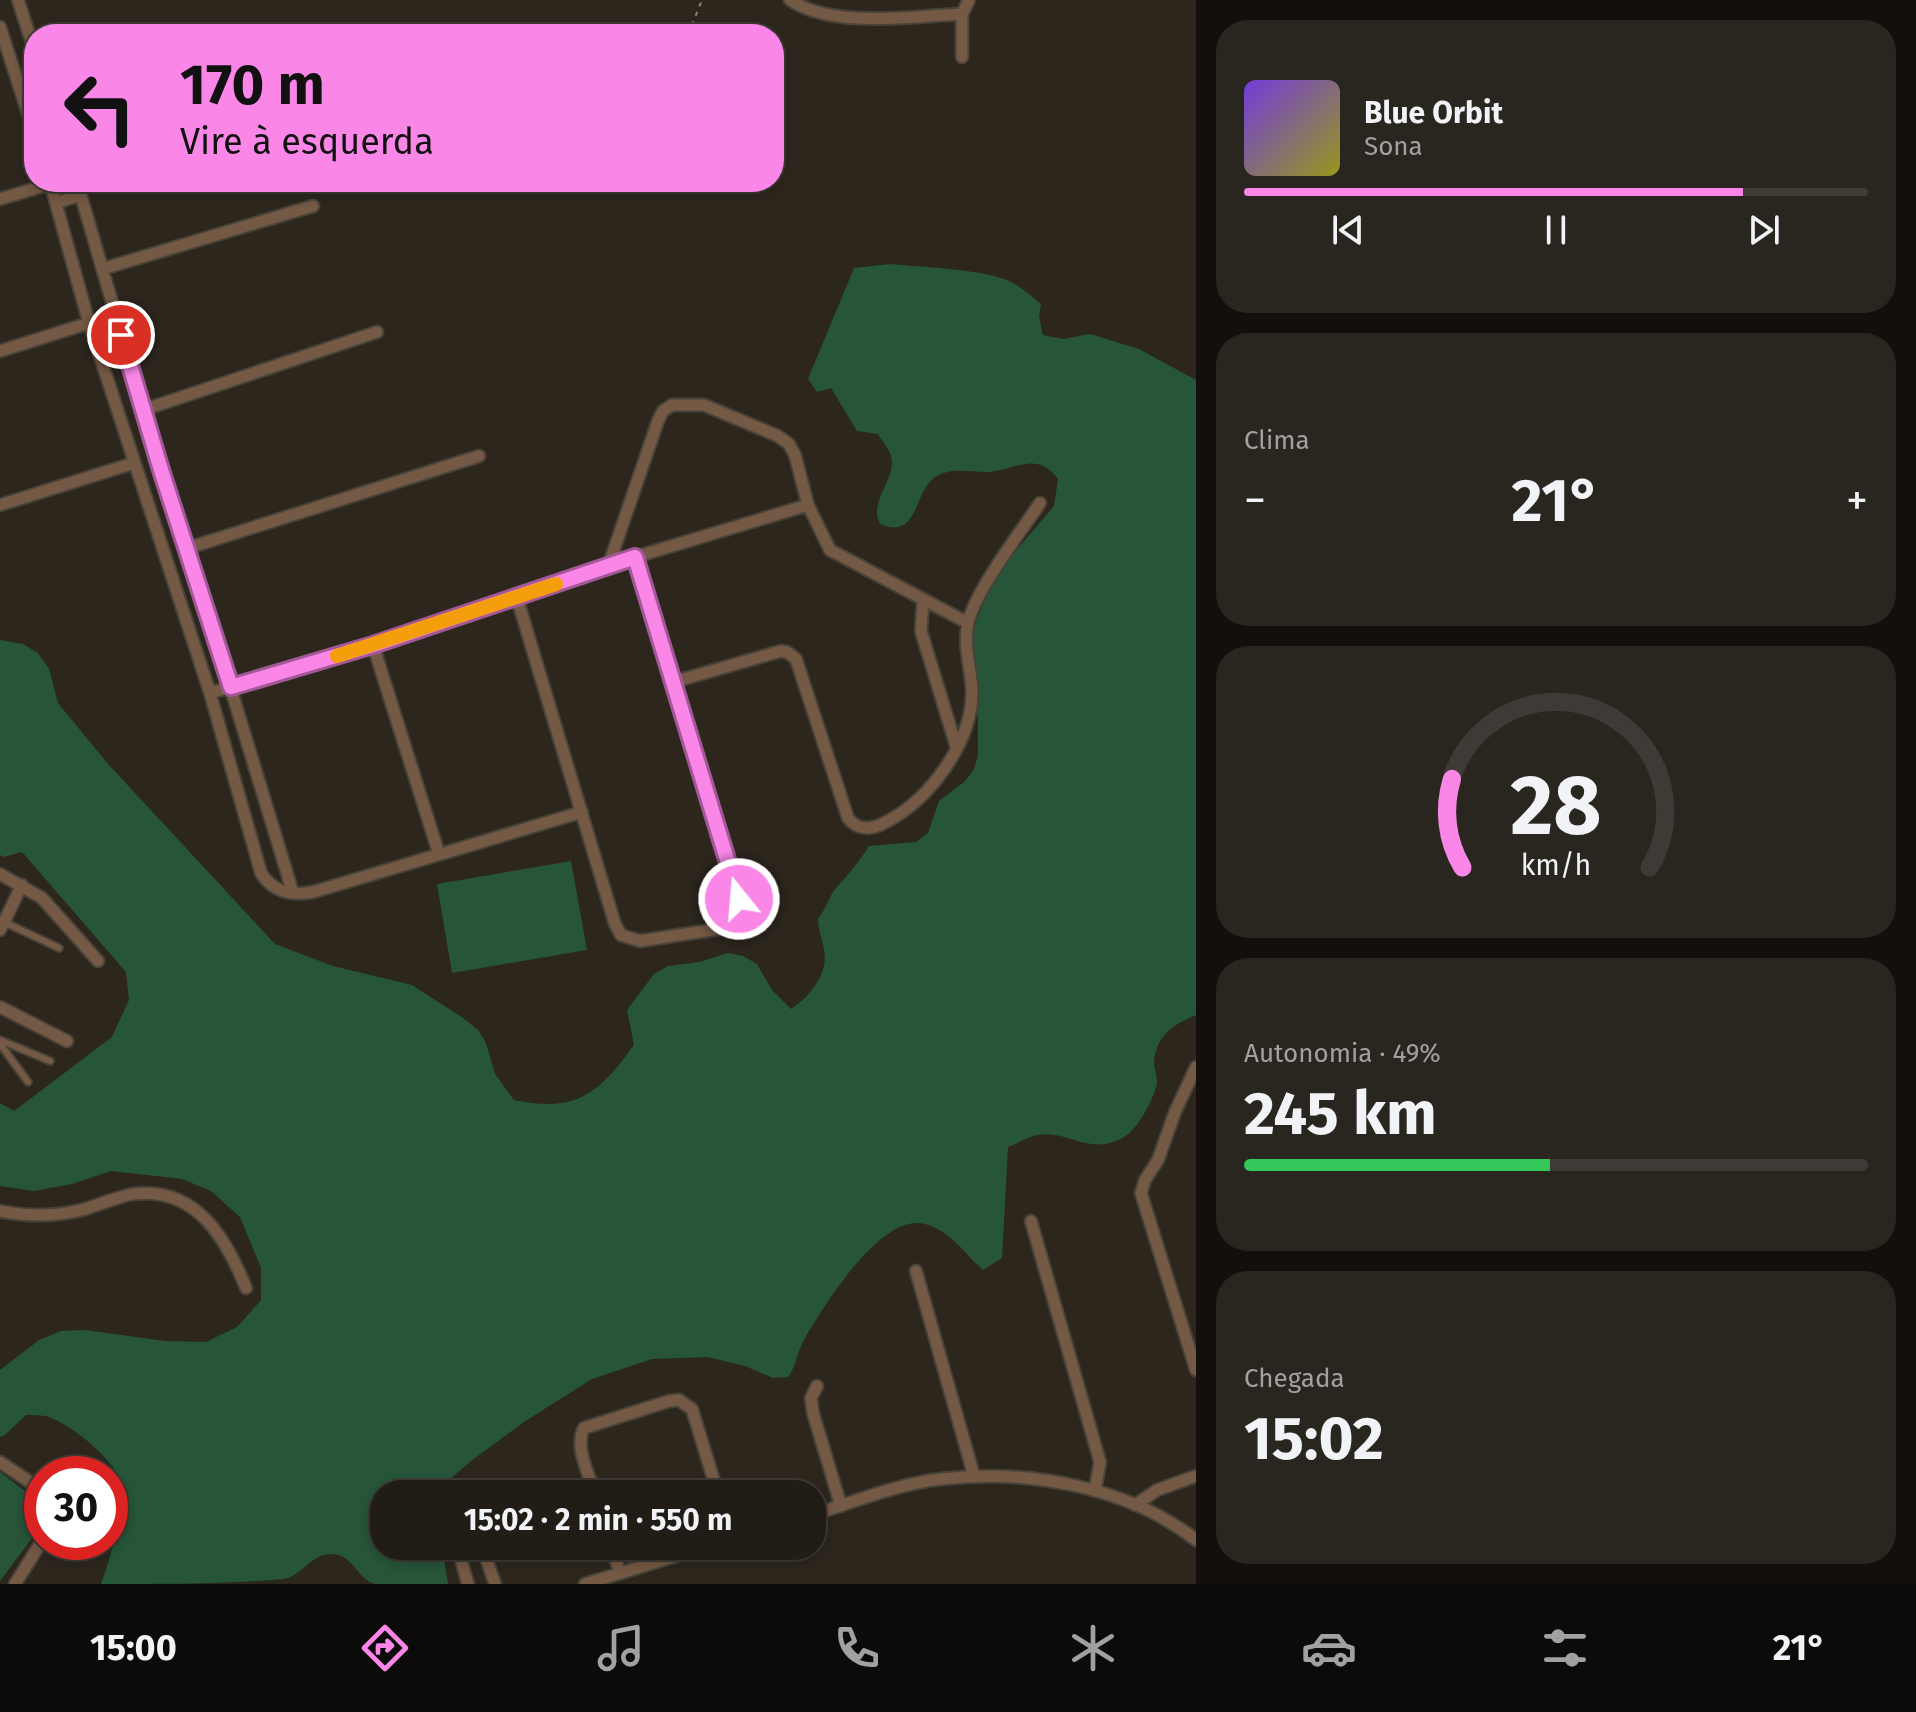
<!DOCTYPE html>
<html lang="pt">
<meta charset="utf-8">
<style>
body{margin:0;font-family:"Fira Sans",sans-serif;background:#29251f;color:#f1f3f6;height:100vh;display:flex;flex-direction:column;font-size:30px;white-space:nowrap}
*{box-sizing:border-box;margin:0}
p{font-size:26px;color:#a2a1a1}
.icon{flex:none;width:44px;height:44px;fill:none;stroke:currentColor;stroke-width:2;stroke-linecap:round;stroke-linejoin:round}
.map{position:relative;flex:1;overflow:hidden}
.sheet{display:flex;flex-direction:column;gap:20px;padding:20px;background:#120f0c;width:720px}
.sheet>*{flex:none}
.guide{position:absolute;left:24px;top:24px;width:760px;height:168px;border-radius:32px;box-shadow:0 4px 12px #0003,0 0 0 2px #3e3a35;background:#fa87e8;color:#111;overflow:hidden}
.speed{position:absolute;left:24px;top:1456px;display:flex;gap:16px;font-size:40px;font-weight:700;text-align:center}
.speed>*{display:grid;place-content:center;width:104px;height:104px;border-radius:50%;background:#211c16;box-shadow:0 4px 12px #0003,0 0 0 2px #3e3a35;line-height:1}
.speed .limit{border:12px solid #d22;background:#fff;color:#111}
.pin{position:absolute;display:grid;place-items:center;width:68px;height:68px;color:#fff;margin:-34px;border:4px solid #fff;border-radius:50%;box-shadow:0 2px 8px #0007}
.me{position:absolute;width:88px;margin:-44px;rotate:343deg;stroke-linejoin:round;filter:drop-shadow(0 0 6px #0008)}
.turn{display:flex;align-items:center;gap:28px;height:168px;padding:0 24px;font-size:36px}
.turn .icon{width:104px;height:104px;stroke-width:2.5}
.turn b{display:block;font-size:56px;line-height:68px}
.big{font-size:60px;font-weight:700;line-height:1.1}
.sheet .tile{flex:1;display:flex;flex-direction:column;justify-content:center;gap:12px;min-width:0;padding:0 28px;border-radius:32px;background:#29251f}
.sheet .dial{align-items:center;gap:0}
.dial svg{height:208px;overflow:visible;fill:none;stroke:#3e3a35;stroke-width:7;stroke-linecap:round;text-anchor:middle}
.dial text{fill:#f1f3f6;stroke:none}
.song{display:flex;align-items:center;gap:24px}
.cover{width:96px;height:96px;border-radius:12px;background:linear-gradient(135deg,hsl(260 70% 55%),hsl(60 70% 35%))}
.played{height:8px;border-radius:4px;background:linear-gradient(90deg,#fa87e8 80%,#3e3a35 80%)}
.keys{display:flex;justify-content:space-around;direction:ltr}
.heat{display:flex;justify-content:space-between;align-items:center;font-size:44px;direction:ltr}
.charge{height:12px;border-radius:6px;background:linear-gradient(90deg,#34c759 49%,#3e3a35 0)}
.trip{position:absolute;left:370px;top:1480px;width:456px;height:80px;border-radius:32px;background:#211c16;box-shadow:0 4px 12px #0003,0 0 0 2px #3e3a35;font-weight:700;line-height:80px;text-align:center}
.tabs{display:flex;height:128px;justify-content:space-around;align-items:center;background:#0d0b09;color:#a2a1a1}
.tabs .icon{width:56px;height:56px}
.tabs .selected{color:#fa87e8}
.tabs b{font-size:36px;color:#f1f3f6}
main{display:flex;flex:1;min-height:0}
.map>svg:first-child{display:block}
.green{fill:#265539}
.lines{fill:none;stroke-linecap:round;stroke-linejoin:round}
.service-casing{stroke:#484239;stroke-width:10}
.minor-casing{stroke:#484239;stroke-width:15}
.path{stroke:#8c877f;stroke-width:2;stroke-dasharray:4 6;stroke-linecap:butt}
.service{stroke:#745944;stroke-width:6}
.minor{stroke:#745944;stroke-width:11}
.route-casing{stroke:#a25897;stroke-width:20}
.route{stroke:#fa87e8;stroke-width:14}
.slow{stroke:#f59e0b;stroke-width:14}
</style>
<main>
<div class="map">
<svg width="1196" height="1584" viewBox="0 0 1196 1584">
<rect width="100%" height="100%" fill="#2c261d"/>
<path class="green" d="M 890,264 C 921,267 976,269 1004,279 C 1018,284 1030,295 1041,304 L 1039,317 L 1043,335 L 1063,339 L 1090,334 L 1139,349 L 1196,380 L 1196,1015 C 1173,1025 1157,1034 1154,1062 C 1154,1069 1157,1075 1157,1081 C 1156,1096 1139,1126 1127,1135 C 1092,1159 1069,1129 1037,1135 C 1027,1137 1017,1144 1008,1147 L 1002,1258 L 983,1270 C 964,1253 951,1231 925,1224 C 881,1212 824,1306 805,1338 C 797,1351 797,1365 788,1377 L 773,1378 L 745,1366 L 708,1357 L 652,1359 L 592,1379 L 524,1422 L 471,1461 L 452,1477 L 446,1494 L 384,1494 L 384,1546 L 442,1546 L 448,1584 C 432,1584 388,1584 375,1584 C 356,1579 354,1554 331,1554 C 311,1554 302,1576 284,1579 C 224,1584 162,1584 101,1584 C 111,1557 122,1515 121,1486 C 120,1462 67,1421 45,1416 C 39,1415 32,1415 26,1415 L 5,1435 L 0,1437 L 0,1370 L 39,1340 L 61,1331 L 85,1330 L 165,1341 L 206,1342 L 237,1327 L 261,1300 L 261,1268 L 240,1217 L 211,1191 L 182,1179 L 111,1171 L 72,1184 L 34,1191 L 0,1186 L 0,1103 L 14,1111 L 112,1037 L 129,1000 L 126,972 L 22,852 L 4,857 L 0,855 L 0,640 L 23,644 L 38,653 L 49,669 L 58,703 L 109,765 L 275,944 L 333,966 L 412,985 L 463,1018 L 478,1030 L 486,1043 L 495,1074 L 514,1100 C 577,1113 598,1094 634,1045 L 627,1010 L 654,974 L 668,966 L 699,962 L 728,953 L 743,956 L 757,964 L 772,990 L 791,1009 C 810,996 829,974 824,949 C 822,938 818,930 818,918 C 828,907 828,898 835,889 C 848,875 859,862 869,846 L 916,842 L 928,833 L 939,801 L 964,782 L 973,771 L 978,756 L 978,719 L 967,655 L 976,621 L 991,585 L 1007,561 L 1054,506 L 1058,479 C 1037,450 1015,470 989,472 C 969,473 952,466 934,478 C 914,492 918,541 880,524 C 868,500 897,480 891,456 C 889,449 882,441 878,434 L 857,431 L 831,388 L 817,392 L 808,379 L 854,268 Z
M 571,861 L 587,950 L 452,973 L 437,884 Z
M 0,1472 L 42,1504 L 42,1525 L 0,1581 Z"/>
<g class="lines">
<g class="service-casing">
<path id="service" d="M 4,922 L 59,948
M 0,1040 L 50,1061
M 0,1044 L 28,1082"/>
</g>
<g class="minor-casing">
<path id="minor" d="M 18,0 L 34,49
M 790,0 C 834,29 911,16 962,14 L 969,0
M 0,27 L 34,132
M 962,57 L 962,14
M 50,182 L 89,323 L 210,693 L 261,873 C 273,892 291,896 313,892 L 582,812
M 77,182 L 161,470 L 188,548 L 293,893
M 0,199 L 50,184
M 56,203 L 80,195
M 102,269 L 313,206
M 0,351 L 89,323
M 143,410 L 377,332
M 0,505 L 134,463
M 188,548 L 479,456
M 608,567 L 658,421 L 663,411 L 672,405 L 704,405 L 778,436 L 789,444 L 795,455 L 808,505 L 830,550 L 968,623
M 517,598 L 615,924 L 621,935 L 640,941 L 731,927 L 739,918 L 739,899 L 635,557
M 923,601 L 921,631 L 956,746
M 373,645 L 439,854
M 673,682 L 781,651 L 787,652 L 796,659 L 848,818 C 858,831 872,830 886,822 C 930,800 973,741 972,690 C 971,669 963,645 968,623 C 975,591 1020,533 1040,503
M 210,693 L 373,645 L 635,557 L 808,505
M 0,874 L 42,898 L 98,961
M 0,930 L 22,885
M 0,1007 L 67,1041
M 1196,1067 L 1175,1112 L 1158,1160 L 1145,1180 L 1141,1193 L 1196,1370
M 0,1211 C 30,1217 56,1217 85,1209 C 101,1204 117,1197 133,1194 C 196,1186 226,1238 246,1288
M 1031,1221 L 1100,1462 L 1095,1491
M 916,1271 L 974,1476
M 817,1386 L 811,1398 L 813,1413 L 841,1506
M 0,1462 L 42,1490
M 452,1494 L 463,1494
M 595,1494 C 589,1474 574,1447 584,1428 L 669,1401 L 679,1400 L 692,1409 L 718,1494
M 1135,1505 L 1157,1490 L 1196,1476
M 812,1515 C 854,1502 897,1484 941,1479 C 1026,1469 1127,1486 1196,1540
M 457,1546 L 468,1584
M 482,1546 L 495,1584
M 611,1546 L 620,1573
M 15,1584 L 42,1541
M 585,1584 L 708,1546"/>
</g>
<path class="path" d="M 688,34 L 702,0"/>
<use href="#service" class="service"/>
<use href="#minor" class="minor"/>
</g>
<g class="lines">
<g class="route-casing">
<path id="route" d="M 121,335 L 161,470 L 231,687 L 373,645 L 635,557 L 739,899"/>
</g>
<use href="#route" class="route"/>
<path class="slow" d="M 337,656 L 556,584"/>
</g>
</svg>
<div class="speed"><div class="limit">30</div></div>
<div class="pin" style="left:121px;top:335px;background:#d93025"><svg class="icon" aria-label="arrive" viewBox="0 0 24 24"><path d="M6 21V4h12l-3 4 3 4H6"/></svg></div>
<svg class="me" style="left:739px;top:899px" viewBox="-20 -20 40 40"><circle r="17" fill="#fa87e8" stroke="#fff" stroke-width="3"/><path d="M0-11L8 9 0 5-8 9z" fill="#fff"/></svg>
<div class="trip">15:02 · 2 min · 550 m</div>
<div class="guide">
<div class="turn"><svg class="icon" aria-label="left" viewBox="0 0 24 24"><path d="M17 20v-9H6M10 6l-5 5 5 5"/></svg><div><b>170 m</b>Vire à esquerda</div></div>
</div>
</div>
<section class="sheet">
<div class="tile">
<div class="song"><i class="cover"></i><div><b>Blue Orbit</b><p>Sona</p></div></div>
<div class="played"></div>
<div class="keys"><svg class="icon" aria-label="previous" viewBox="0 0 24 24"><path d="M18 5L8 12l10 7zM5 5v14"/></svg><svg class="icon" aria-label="pause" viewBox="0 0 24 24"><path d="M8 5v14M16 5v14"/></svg><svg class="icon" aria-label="next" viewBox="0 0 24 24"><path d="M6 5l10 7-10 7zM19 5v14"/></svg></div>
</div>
<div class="tile"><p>Clima</p>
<div class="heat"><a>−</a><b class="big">21°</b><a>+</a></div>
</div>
<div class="tile dial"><svg viewBox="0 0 100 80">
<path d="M14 69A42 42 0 1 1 86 69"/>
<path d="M14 69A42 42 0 0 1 10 35" stroke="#fa87e8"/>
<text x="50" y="56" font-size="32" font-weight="700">28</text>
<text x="50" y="72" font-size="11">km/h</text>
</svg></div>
<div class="tile"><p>Autonomia · 49%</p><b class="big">245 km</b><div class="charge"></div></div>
<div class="tile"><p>Chegada</p><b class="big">15:02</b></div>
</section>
</main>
<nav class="tabs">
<b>15:00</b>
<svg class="icon selected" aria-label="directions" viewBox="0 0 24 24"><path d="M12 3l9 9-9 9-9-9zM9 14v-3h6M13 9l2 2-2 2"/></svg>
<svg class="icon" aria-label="music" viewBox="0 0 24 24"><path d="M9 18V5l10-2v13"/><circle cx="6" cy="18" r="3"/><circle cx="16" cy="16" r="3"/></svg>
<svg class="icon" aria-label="phone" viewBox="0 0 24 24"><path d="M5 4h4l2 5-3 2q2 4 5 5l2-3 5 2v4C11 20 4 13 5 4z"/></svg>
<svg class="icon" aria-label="climate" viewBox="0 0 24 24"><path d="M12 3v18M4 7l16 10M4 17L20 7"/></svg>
<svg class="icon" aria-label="car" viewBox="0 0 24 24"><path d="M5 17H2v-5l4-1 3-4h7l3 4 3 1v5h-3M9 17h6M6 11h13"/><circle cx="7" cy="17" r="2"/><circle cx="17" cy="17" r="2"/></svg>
<svg class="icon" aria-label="filters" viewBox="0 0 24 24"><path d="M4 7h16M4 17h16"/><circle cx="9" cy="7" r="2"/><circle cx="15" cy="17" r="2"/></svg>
<b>21°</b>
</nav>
